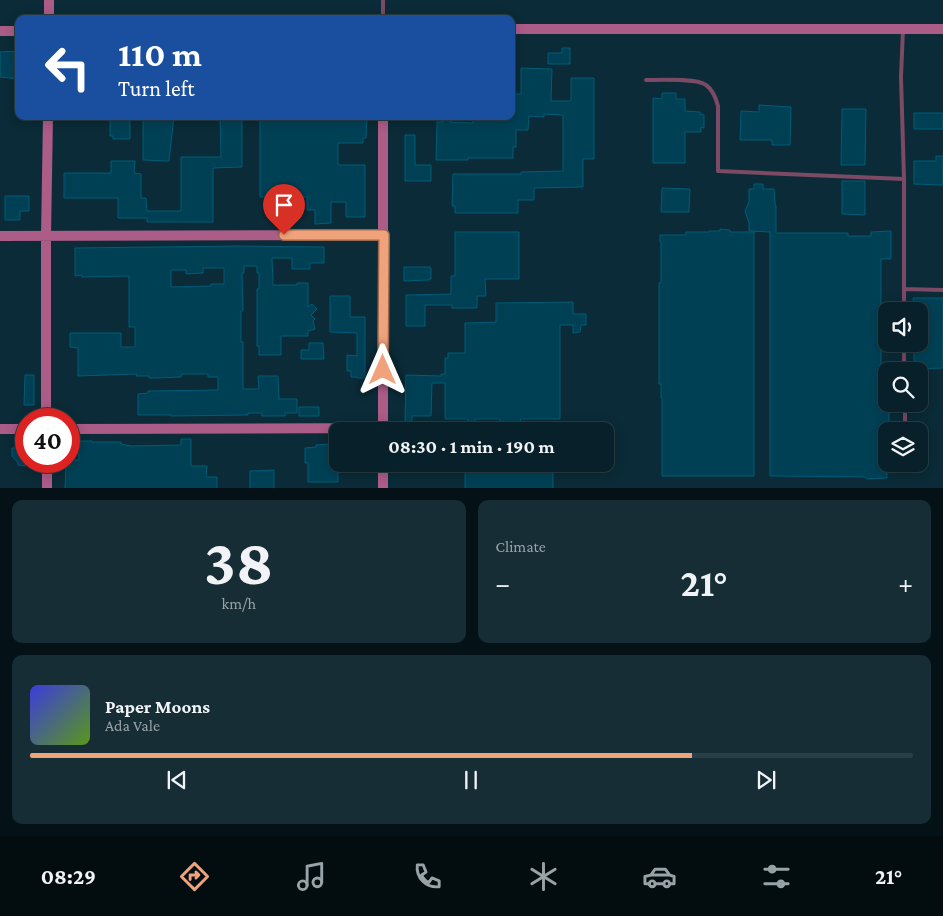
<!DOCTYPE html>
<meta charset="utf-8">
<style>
body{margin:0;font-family:"Crimson Pro",serif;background:#162d35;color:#f1f3f6;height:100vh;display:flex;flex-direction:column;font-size:19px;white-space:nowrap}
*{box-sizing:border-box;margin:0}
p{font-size:16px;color:#98a3a8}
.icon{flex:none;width:28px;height:28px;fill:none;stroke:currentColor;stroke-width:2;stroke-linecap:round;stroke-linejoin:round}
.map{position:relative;height:488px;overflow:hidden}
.panel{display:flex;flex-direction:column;gap:12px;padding:12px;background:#041217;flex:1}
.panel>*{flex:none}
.hud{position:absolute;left:15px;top:15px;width:500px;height:105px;border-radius:10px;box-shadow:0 2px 12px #0003,0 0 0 1px #293e46;background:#1a4fa0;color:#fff;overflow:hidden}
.fabs{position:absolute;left:878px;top:302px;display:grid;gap:10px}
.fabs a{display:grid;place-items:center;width:50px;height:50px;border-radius:10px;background:#082029;box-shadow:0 2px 12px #0003,0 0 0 1px #293e46;font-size:25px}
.speed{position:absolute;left:15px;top:408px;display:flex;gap:10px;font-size:25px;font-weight:700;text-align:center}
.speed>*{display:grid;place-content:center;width:65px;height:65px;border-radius:50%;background:#082029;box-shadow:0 2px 12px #0003,0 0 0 1px #293e46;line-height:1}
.speed .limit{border:8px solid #d22;background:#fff;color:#111}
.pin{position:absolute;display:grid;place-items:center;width:42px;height:42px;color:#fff;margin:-51px -21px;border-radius:50% 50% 50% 0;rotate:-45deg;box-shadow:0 0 5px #0007}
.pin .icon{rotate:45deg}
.me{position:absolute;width:55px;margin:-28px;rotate:0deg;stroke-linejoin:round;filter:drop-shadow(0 0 4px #0008)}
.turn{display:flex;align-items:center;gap:18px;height:105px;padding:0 20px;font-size:22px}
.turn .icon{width:65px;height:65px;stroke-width:2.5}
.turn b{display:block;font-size:35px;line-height:42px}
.big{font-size:38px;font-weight:700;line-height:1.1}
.panel .card{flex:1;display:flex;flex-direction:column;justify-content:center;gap:8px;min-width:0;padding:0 18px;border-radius:10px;background:#162d35}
.panel .dial{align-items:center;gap:0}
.dial b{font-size:65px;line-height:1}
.song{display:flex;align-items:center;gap:15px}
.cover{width:60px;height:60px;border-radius:8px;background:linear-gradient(135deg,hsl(240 70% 55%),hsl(90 70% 35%))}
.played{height:5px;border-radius:2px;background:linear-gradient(90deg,#f0a27a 75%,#293e46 75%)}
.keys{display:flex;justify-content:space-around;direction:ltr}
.heat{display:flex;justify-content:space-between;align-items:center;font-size:28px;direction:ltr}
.panel .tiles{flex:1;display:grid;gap:12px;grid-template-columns:1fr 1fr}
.card:last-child{grid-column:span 2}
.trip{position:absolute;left:329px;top:422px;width:285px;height:50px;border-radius:10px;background:#082029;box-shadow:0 2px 12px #0003,0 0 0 1px #293e46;font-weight:700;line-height:50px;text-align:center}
.menu{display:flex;height:80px;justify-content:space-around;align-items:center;background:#030d10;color:#98a3a8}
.menu .icon{width:35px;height:35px}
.menu .on{color:#f0a27a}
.menu b{font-size:22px;color:#f1f3f6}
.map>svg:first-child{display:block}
.building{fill:#004055;stroke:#005c78;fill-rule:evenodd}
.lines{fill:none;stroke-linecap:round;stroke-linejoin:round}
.lane{stroke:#7c4a64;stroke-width:4}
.secondary{stroke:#ab5c87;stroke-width:10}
.route-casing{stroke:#9c694f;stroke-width:12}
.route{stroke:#f0a27a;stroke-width:9}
</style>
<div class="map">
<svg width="943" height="489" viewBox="0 0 943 489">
<rect width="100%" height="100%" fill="#0a2b37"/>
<path class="building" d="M 562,48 L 570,48 L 570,64 L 548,64 L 548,53 L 562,53 Z
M 19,51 L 19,79 L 0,77 L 0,52 Z
M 521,68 L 552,69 L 551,101 L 571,101 L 571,78 L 594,78 L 594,159 L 583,159 L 583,187 L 534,188 L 534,200 L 518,200 L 518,213 L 455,213 L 455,206 L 452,206 L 453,174 L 521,174 L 521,172 L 563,171 L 563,115 L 544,114 L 544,117 L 529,116 L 528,130 L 516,130 L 516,147 L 513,147 L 513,158 L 468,158 L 468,160 L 436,160 L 437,122 L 443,122 L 443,119 L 450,119 L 450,122 L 473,123 L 473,116 L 511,116 L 512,94 L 521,94 Z
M 662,93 L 676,93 L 676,99 L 685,99 L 685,111 L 700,112 L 700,114 L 704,115 L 704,128 L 701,127 L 701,132 L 685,132 L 685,163 L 653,163 L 653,98 L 662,99 Z
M 759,105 L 791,107 L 790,145 L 772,145 L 772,140 L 740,140 L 741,111 L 759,112 Z
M 842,109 L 866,109 L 865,165 L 841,165 Z
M 914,113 L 943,113 L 943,129 L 914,129 Z
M 110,116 L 130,116 L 130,139 L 113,139 L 113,136 L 110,136 Z
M 143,116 L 174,116 L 169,161 L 143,160 Z
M 220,116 L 242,116 L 242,167 L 213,168 L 213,222 L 147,222 L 147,218 L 118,218 L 118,198 L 64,198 L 64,173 L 111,173 L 111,161 L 135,161 L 134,173 L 141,174 L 141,198 L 146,198 L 147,211 L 181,211 L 181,157 L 221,157 Z
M 260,116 L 367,116 L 366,138 L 363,138 L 363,143 L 338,143 L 338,165 L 365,165 L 365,217 L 346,217 L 346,202 L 331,202 L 331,223 L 315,224 L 315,210 L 307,210 L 307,197 L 260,197 Z
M 405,135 L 415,135 L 415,165 L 431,165 L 431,181 L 405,181 Z
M 936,156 L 943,156 L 943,185 L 914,184 L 914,161 L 936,161 Z
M 842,181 L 865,181 L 865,215 L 842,214 Z
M 754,184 L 763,184 L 763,189 L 774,189 L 775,203 L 776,206 L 776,233 L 848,233 L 848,236 L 871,236 L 871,232 L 891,231 L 891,259 L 881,259 L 881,393 L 886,393 L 886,404 L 889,404 L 889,431 L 886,431 L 887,478 L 867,479 L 865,477 L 770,476 L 770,232 L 749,231 L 749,223 L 745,211 L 749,202 L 749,189 L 754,189 Z
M 662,188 L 690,189 L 689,212 L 661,212 Z
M 5,196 L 29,196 L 29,211 L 20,211 L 20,220 L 5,220 Z
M 720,229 L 730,230 L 730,232 L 754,232 L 754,476 L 662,476 L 662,398 L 661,398 L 661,384 L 659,384 L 659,283 L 661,283 L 661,242 L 660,242 L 660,235 L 686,235 L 686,232 L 709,232 L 709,231 L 720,231 Z
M 455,232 L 519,232 L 519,279 L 485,279 L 486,296 L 477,296 L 477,308 L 452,308 L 452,305 L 425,305 L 425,326 L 406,326 L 406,295 L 451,294 L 451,276 L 455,276 Z
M 238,246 L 324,247 L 324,263 L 310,263 L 310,269 L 292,269 L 292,258 L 272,258 L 273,285 L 297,285 L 297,283 L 308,283 L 308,307 L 312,304 L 317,309 L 311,315 L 315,319 L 313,321 L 315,329 L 308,331 L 308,336 L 281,336 L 281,355 L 259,355 L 259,346 L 257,346 L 257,289 L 259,289 L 259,273 L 257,273 L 257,266 L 244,266 L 244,273 L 242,273 L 243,311 L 241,311 L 241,342 L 243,342 L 243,389 L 259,389 L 258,376 L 278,376 L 279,399 L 297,399 L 297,413 L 285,413 L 285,416 L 262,416 L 262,413 L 248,413 L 248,415 L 171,416 L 171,415 L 138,415 L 138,394 L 148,393 L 148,391 L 218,390 L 218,377 L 208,377 L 208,374 L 182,374 L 181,377 L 156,378 L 149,378 L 149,376 L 136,376 L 137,374 L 78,376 L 78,348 L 70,347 L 70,333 L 121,333 L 121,347 L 135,347 L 135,327 L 129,327 L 129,276 L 82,277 L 82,275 L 75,276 L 75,248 ZM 203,268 L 224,268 L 224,284 L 211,284 L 211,286 L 171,287 L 171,270 L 186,270 L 186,274 L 203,273 Z
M 404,267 L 430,267 L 431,268 L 431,279 L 429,279 L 429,280 L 404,281 Z
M 330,296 L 350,296 L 350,317 L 365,317 L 365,378 L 357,378 L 357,377 L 351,377 L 351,371 L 347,371 L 347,355 L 357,356 L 357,333 L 330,332 Z
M 913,298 L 943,298 L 943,368 L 914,369 L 914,344 L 919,344 L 919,311 L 914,311 Z
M 573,302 L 573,314 L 586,314 L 586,325 L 581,325 L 580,332 L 573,333 L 573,325 L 560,325 L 560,419 L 520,419 L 521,422 L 514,422 L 514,431 L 500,431 L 500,419 L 475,419 L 475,430 L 467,430 L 468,419 L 445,419 L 445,383 L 432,383 L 431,416 L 412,416 L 412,422 L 405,422 L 406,375 L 441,376 L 441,374 L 445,374 L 445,358 L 448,358 L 448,353 L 465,353 L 465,323 L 496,322 L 496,303 Z
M 309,343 L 323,343 L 324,359 L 301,359 L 301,350 L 309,350 Z
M 25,375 L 34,375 L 34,405 L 24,405 Z
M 299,407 L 319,407 L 319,416 L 299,416 Z
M 181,439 L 191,439 L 191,466 L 207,466 L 206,477 L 217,477 L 217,489 L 65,489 L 66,466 L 70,466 L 70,460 L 79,460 L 78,441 L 92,441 L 92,442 L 121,442 L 121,444 L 131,446 L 181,445 Z
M 329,444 L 329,447 L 338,447 L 338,464 L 340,464 L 341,471 L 338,471 L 338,482 L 308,482 L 308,463 L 305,463 L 305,448 L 316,447 L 316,445 Z
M 12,448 L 26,448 L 26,466 L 18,465 L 18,463 L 12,456 Z
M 465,464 L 553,464 L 553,489 L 465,489 Z
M 274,470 L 274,489 L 250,489 L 250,471 Z"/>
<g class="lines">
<path class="lane" d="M 383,0 L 383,19
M 903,29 L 901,77 L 904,179 L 904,311
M 646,80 C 659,80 697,78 706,85 C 713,90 716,98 718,106 L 718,171 L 904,179
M 904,289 L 943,290
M 904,344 L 904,371
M 905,404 L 905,431
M 905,464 L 905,470"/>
<path class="secondary" d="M 49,0 L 49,19
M 511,29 L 943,29
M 0,31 L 19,31
M 0,236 L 384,235
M 46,419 L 46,236 L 48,116
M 0,429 L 26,429
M 69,429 L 383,428
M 383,431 L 383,116
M 47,461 L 47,489
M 383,464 L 383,489"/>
</g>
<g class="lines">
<g class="route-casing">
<path id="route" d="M 284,235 L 384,235 L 383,370"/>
</g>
<use href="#route" class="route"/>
</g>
</svg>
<div class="fabs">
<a><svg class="icon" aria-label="sound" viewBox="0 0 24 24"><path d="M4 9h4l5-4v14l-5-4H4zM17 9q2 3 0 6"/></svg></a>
<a><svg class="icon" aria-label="search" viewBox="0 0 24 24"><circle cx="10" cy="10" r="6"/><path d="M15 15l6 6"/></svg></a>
<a><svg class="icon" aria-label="layers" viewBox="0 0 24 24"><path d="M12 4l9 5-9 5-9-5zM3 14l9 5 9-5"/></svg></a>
</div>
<div class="speed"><div class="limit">40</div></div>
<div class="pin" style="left:284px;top:235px;background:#d93025"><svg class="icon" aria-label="arrive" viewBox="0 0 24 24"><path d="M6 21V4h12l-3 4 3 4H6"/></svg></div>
<svg class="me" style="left:383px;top:370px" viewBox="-20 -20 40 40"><path d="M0-17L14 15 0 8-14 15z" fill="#f0a27a" stroke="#fff" stroke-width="4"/></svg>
<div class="trip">08:30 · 1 min · 190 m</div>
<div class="hud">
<div class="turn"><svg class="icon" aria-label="left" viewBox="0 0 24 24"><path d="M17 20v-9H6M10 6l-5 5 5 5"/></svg><div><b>110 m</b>Turn left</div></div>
</div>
</div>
<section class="panel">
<div class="tiles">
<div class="card dial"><b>38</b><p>km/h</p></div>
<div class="card"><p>Climate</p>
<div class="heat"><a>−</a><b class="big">21°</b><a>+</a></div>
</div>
<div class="card">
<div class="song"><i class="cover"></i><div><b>Paper Moons</b><p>Ada Vale</p></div></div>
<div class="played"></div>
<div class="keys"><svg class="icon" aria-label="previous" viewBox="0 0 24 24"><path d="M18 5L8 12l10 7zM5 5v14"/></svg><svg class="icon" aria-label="pause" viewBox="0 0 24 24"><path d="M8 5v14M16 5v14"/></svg><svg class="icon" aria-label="next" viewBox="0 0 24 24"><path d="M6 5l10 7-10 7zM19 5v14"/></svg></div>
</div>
</div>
</section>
<nav class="menu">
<b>08:29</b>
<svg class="icon on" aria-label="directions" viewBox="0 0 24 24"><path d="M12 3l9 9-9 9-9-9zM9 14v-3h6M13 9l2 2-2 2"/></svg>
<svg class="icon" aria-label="music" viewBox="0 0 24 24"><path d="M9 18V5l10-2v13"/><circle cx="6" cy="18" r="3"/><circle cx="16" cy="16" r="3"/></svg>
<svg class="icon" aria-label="phone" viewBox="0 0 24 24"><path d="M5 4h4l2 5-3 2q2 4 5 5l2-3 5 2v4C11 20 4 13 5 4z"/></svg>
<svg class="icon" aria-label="climate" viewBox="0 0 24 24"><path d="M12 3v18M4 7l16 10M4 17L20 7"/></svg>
<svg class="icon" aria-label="car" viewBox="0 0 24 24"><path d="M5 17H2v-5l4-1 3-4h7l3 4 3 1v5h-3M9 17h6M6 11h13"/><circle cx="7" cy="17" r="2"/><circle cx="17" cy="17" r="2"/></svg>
<svg class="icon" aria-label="filters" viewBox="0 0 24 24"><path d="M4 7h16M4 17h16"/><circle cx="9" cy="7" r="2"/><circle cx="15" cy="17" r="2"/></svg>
<b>21°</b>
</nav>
